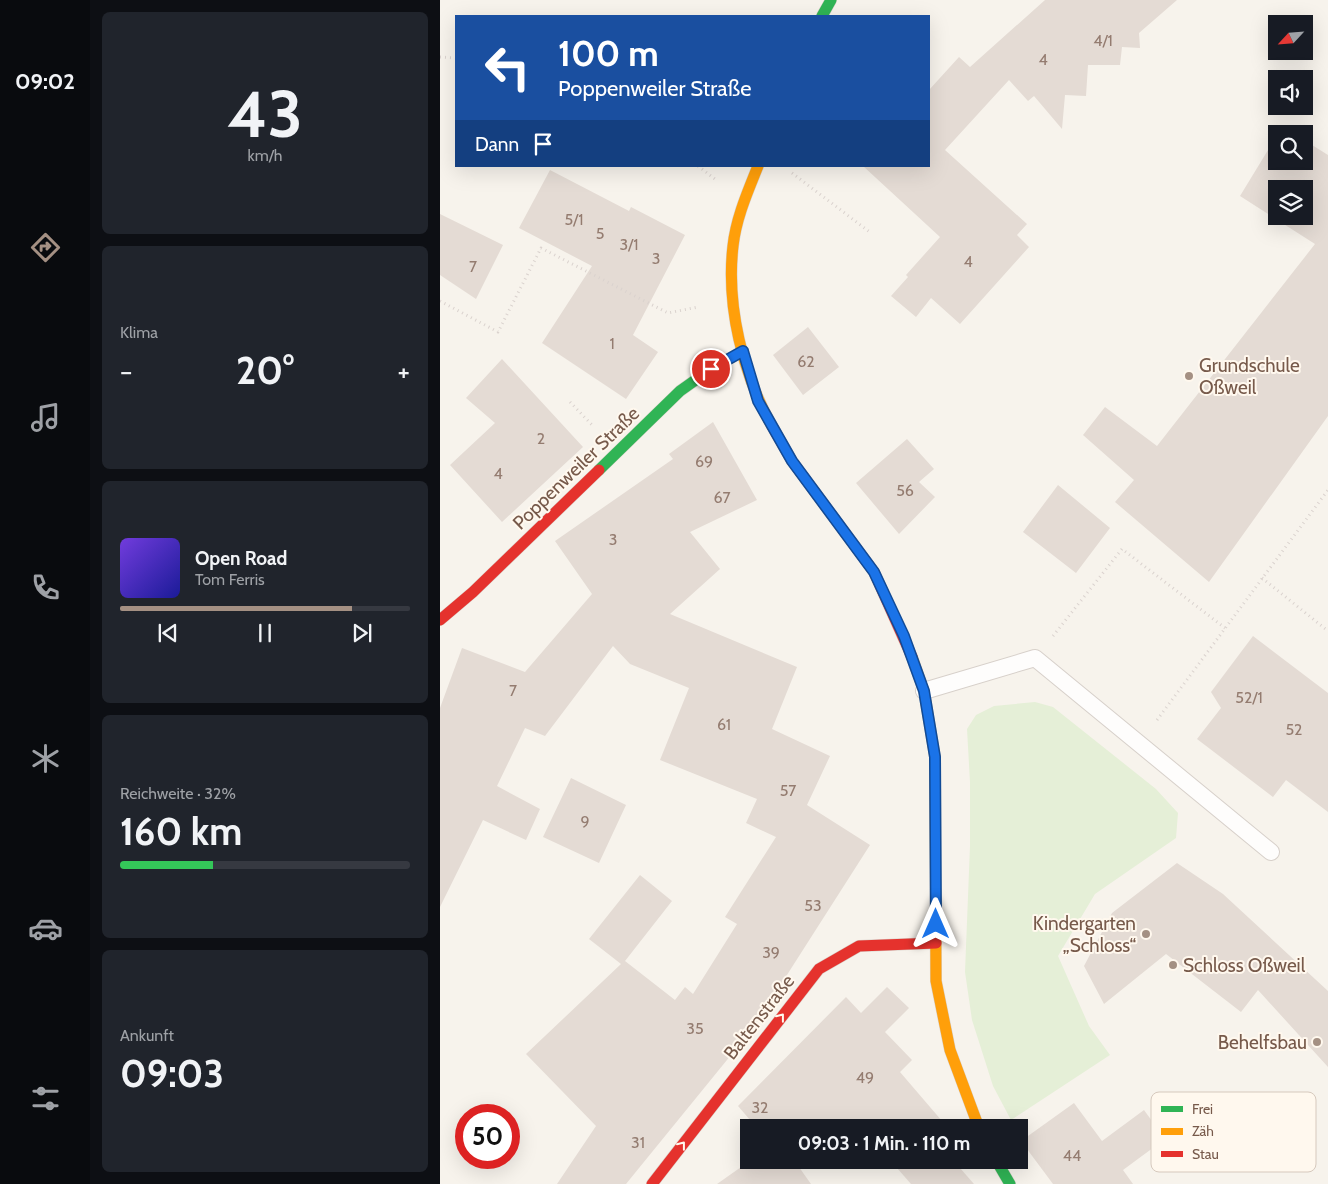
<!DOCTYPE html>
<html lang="de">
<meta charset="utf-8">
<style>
body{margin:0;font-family:Cabin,sans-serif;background:#20242c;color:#f1f3f6;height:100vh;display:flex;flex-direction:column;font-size:19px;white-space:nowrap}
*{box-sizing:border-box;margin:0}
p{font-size:16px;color:#9ea1a6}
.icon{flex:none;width:28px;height:28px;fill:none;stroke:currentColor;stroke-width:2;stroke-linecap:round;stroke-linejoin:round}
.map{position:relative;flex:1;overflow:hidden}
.panel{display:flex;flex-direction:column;gap:12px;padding:12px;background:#0d0f14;width:350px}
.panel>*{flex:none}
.banner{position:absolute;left:15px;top:15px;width:475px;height:152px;border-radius:0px;box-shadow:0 5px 20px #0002;background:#1a4fa0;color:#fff;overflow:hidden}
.needle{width:32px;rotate:244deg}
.controls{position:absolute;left:828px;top:15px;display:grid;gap:10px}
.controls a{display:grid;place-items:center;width:45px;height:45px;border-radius:0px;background:#171b24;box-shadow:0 5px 20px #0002;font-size:25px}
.speed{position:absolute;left:15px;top:1104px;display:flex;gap:10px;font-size:25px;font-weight:700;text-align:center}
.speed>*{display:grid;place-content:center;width:65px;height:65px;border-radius:50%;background:#171b24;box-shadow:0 5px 20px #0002;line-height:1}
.speed .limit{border:8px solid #d22;background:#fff;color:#111}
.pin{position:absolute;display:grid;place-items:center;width:42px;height:42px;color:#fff;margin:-21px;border:2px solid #fff;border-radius:50%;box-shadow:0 1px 5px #0007}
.me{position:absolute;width:55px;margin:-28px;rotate:0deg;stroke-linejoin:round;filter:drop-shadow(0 0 4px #0008)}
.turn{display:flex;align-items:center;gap:18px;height:105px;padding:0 20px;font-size:22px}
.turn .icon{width:65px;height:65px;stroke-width:2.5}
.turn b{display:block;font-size:35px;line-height:42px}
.then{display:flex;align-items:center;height:48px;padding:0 20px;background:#0003;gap:10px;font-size:19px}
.big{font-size:38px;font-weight:700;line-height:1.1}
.panel .card{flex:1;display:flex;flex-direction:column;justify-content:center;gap:8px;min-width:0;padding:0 18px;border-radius:8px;background:#20242c}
.panel .dial{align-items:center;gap:0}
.dial b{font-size:65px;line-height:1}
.song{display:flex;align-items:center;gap:15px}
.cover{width:60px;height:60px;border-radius:8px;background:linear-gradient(135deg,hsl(260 70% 55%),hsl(240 70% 35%))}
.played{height:5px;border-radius:2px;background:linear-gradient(90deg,#a49083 80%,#363941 80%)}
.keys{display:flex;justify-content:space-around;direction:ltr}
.heat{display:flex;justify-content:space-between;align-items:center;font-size:28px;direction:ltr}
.charge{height:8px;border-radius:4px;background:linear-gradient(90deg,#34c759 32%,#363941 0)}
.trip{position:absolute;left:300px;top:1119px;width:288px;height:50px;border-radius:0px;background:#171b24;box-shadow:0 5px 20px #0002;font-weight:700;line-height:50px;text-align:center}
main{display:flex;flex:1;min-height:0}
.menu{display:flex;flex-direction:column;width:90px;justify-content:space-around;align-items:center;background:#090b0e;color:#9ea1a6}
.menu .icon{width:35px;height:35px}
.menu .active{color:#a49083}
.menu b{font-size:22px;color:#f1f3f6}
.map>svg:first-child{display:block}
.green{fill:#e5efd7}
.building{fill:#e4dbd4;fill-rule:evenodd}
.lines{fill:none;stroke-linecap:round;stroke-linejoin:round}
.lane-casing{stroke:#d7d0ca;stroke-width:18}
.fast-casing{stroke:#d7cfc8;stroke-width:12}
.slow-casing{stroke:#d7cfc8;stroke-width:12}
.jam-casing{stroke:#d7cfc8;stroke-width:12}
.path{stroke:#dad2ce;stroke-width:3;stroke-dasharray:1 4;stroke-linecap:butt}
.lane{stroke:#fefdfc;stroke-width:16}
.fast{stroke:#30b455;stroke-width:11}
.slow{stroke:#ff9f0a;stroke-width:11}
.jam{stroke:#e5322d;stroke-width:11}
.oneway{stroke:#fff8ee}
.route-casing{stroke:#114b97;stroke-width:12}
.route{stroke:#1a73e8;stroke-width:9}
.poi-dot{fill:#a49083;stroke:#fff8ee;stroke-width:2}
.labels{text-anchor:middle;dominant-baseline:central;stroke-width:4;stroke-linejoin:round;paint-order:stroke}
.number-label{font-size:16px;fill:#947c70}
.poi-label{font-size:19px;fill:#775a4b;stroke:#fff8ee;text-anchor:start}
.street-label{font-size:19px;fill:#775a4b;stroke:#fff8ee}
.key{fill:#fff8ee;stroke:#d6c9bd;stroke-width:1}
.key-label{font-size:14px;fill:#775a4b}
</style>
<main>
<nav class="menu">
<b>09:02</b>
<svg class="icon active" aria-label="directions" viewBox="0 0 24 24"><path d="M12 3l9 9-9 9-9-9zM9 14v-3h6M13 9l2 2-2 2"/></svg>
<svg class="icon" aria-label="music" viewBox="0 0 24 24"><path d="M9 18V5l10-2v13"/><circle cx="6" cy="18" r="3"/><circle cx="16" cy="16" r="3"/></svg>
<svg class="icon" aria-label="phone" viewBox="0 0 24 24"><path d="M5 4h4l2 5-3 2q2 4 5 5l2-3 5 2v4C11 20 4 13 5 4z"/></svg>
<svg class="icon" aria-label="climate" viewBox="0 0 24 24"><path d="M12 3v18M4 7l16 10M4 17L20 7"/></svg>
<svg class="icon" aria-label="car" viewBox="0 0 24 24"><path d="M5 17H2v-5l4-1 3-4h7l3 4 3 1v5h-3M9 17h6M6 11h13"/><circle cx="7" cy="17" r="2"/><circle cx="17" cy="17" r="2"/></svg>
<svg class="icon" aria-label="filters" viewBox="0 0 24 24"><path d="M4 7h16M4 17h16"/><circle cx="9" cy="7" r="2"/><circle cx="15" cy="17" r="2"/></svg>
</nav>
<section class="panel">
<div class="card dial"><b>43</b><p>km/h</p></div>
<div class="card"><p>Klima</p>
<div class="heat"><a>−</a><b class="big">20°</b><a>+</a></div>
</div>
<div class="card">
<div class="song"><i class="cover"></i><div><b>Open Road</b><p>Tom Ferris</p></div></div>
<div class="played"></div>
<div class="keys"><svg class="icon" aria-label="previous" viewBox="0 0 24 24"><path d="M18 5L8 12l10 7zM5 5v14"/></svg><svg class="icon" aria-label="pause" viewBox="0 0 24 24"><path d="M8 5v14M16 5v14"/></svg><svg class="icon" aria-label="next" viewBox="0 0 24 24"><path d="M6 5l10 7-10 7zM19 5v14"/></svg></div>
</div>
<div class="card"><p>Reichweite · 32%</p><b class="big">160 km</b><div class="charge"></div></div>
<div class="card"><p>Ankunft</p><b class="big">09:03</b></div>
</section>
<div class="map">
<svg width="888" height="1184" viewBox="0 0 888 1184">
<rect width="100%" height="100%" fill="#f7f3ec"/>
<path class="green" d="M 595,702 L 613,707 L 716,789 L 738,813 L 736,838 L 655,894 L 618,956 L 649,1026 L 670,1055 L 571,1120 L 553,1086 L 532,1020 L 525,972 L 530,846 L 530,782 L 527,729 L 536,715 L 554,706 Z"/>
<path class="building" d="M 605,0 L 737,0 L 699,33 L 700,48 L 682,47 L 680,65 L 648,65 L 646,96 L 625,95 L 622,129 L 594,96 L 588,101 L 569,80 L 505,150 L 587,224 L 577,235 L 589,247 L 520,324 L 491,298 L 476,317 L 451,296 L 468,277 L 466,275 L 500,237 L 423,166 L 489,166 L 489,90 L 519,57 L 530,67 Z
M 836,137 L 836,161 L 864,161 L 864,140 L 888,155 L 888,416 L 769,582 L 675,502 L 694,480 L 643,435 L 665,407 L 717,446 L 875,244 L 800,196 ZM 836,189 L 864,189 L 864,216 L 836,216 Z
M 110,170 L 189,211 L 191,207 L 245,235 L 193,335 L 218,352 L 186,399 L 102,343 L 152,266 L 79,228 Z
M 0,214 L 63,245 L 36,299 L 0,275 Z
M 368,327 L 399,367 L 363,395 L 333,355 Z
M 62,359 L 143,447 L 62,522 L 10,465 L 55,423 L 26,398 Z
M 273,422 L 317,500 L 250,532 L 280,569 L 230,614 L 357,667 L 332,729 L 390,756 L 367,805 L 430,845 L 313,1028 L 186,1184 L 117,1184 L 156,1126 L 86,1054 L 181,964 L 149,939 L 200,875 L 232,901 L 185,961 L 235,1000 L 245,987 L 253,994 L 297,924 L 285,917 L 336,837 L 306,823 L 317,799 L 220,760 L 249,688 L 190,664 L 173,646 L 105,736 L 85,728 L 57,786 L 100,809 L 86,840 L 43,820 L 0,907 L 0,708 L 22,648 L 85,672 L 152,594 L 115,541 L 233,459 L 229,454 Z
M 467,439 L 494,469 L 479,482 L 495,497 L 459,534 L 416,483 Z
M 618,485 L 670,528 L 636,573 L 583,532 Z
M 813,636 L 888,693 L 888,812 L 846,780 L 833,797 L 757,739 L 781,708 L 771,692 Z
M 131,778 L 186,805 L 159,863 L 103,837 Z
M 737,863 L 783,894 L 888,991 L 888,1067 L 818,990 L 801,1012 L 726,954 L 664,1004 L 644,966 L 672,913 Z
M 447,987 L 469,1008 L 445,1032 L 472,1060 L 460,1072 L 508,1128 L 317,1128 L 298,1106 L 406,997 L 421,1013 Z
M 634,1103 L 662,1141 L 704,1110 L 725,1139 L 683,1170 L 693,1184 L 613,1184 L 581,1141 Z
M 311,1160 L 354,1160 L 371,1184 L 277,1184 Z
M 450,1160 L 513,1160 L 534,1184 L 471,1184 Z"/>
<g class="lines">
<g class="lane-casing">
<path id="lane" d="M 484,691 L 595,658 L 831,852"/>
</g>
<g class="fast-casing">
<path id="fast" d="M 382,16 L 391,0
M 159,470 L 240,391 L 271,369 L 303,351
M 556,1160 L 570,1184"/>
</g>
<g class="slow-casing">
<path id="slow" d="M 318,166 C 308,191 296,218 293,246 C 286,306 303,375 332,426
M 472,657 L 484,691 L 495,757 L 496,981 L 510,1050 L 539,1128"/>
</g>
<g class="jam-casing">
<path id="jam" d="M 332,426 L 352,461 L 434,572 L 472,657
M 0,620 L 33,592 L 159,470
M 212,1184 L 379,969 L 419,946 L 496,943"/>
</g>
<path class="path" d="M 0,57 L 16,58
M 258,166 L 275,179
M 352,173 L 431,233
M 0,301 L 58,332 L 101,248 L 228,313 L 258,307
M 130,402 L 154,427
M 822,578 L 888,631
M 613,636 L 682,549 L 785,628
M 717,720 L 888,490"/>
<use href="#lane" class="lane"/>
<use href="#fast" class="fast"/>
<use href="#slow" class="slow"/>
<use href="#jam" class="jam"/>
</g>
<defs><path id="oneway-chevron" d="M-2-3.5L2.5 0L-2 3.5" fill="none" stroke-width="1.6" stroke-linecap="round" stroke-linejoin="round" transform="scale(1.25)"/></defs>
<g class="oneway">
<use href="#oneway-chevron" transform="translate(341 1017) rotate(-52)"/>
<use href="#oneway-chevron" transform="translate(242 1145) rotate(-52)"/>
</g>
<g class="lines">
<g class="route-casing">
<path id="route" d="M 271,369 L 303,351 L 318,401 L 352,461 L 434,572 L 464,636 L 484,691 L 495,757 L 496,924"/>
</g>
<use href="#route" class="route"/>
</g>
<g class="poi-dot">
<circle cx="749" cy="376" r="5"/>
<circle cx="706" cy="934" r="5"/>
<circle cx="733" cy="965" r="5"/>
<circle cx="877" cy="1042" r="5"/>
</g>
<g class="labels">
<g class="number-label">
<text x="663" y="40">4/1</text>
<text x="603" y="59">4</text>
<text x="134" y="219">5/1</text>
<text x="160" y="233">5</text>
<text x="189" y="244">3/1</text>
<text x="216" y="258">3</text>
<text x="528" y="261">4</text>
<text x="33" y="266">7</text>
<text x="172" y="343">1</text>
<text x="366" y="361">62</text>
<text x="101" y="438">2</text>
<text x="264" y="461">69</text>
<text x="58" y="473">4</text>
<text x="465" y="490">56</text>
<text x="282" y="497">67</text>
<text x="173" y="539">3</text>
<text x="73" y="690">7</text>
<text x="809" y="697">52/1</text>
<text x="284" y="724">61</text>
<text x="854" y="729">52</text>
<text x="348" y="790">57</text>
<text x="145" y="821">9</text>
<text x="373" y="905">53</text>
<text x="331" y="952">39</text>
<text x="255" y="1028">35</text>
<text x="425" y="1077">49</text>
<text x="320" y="1107">32</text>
<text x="198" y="1142">31</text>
<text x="632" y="1155">44</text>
</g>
<g class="poi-label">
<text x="759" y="365">Grundschule<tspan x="759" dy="22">Oßweil</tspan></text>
<text x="696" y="923" text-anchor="end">Kindergarten<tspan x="696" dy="22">„Schloss“</tspan></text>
<text x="743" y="965">Schloss Oßweil</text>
<text x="867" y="1042" text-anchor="end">Behelfsbau</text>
</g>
<g class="street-label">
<text transform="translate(136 468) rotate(-44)">Poppenweiler Straße</text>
<text transform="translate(319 1017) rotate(-52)">Baltenstraße</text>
</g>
</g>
<rect x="711" y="1092" width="165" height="80" rx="8" class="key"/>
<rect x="721" y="1106" width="22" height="6" fill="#30b455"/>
<rect x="721" y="1128" width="22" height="7" fill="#ff9f0a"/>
<rect x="721" y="1151" width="22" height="6" fill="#e5322d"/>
<g class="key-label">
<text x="752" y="1114">Frei</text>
<text x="752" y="1136">Zäh</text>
<text x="752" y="1159">Stau</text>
</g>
</svg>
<div class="controls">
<a><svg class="needle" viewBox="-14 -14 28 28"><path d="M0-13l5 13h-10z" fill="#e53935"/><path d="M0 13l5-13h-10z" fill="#9ea1a6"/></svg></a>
<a><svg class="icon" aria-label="sound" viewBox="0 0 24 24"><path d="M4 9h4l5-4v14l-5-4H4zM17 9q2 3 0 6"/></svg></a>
<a><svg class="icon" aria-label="search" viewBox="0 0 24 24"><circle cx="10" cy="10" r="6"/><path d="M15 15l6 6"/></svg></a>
<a><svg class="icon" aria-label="layers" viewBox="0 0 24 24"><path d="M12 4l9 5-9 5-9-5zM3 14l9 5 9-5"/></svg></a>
</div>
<div class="speed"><div class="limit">50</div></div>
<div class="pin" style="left:271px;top:369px;background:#d93025"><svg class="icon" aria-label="arrive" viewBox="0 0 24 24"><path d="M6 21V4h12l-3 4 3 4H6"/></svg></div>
<svg class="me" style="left:496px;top:924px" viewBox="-20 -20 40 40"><path d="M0-17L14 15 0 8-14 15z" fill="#1a73e8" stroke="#fff" stroke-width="4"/></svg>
<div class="trip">09:03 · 1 Min. · 110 m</div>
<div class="banner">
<div class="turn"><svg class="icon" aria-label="left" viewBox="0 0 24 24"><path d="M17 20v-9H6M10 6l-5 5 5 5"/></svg><div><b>100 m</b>Poppenweiler Straße</div></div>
<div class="then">Dann<svg class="icon" aria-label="arrive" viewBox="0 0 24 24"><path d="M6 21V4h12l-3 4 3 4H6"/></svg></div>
</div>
</div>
</main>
